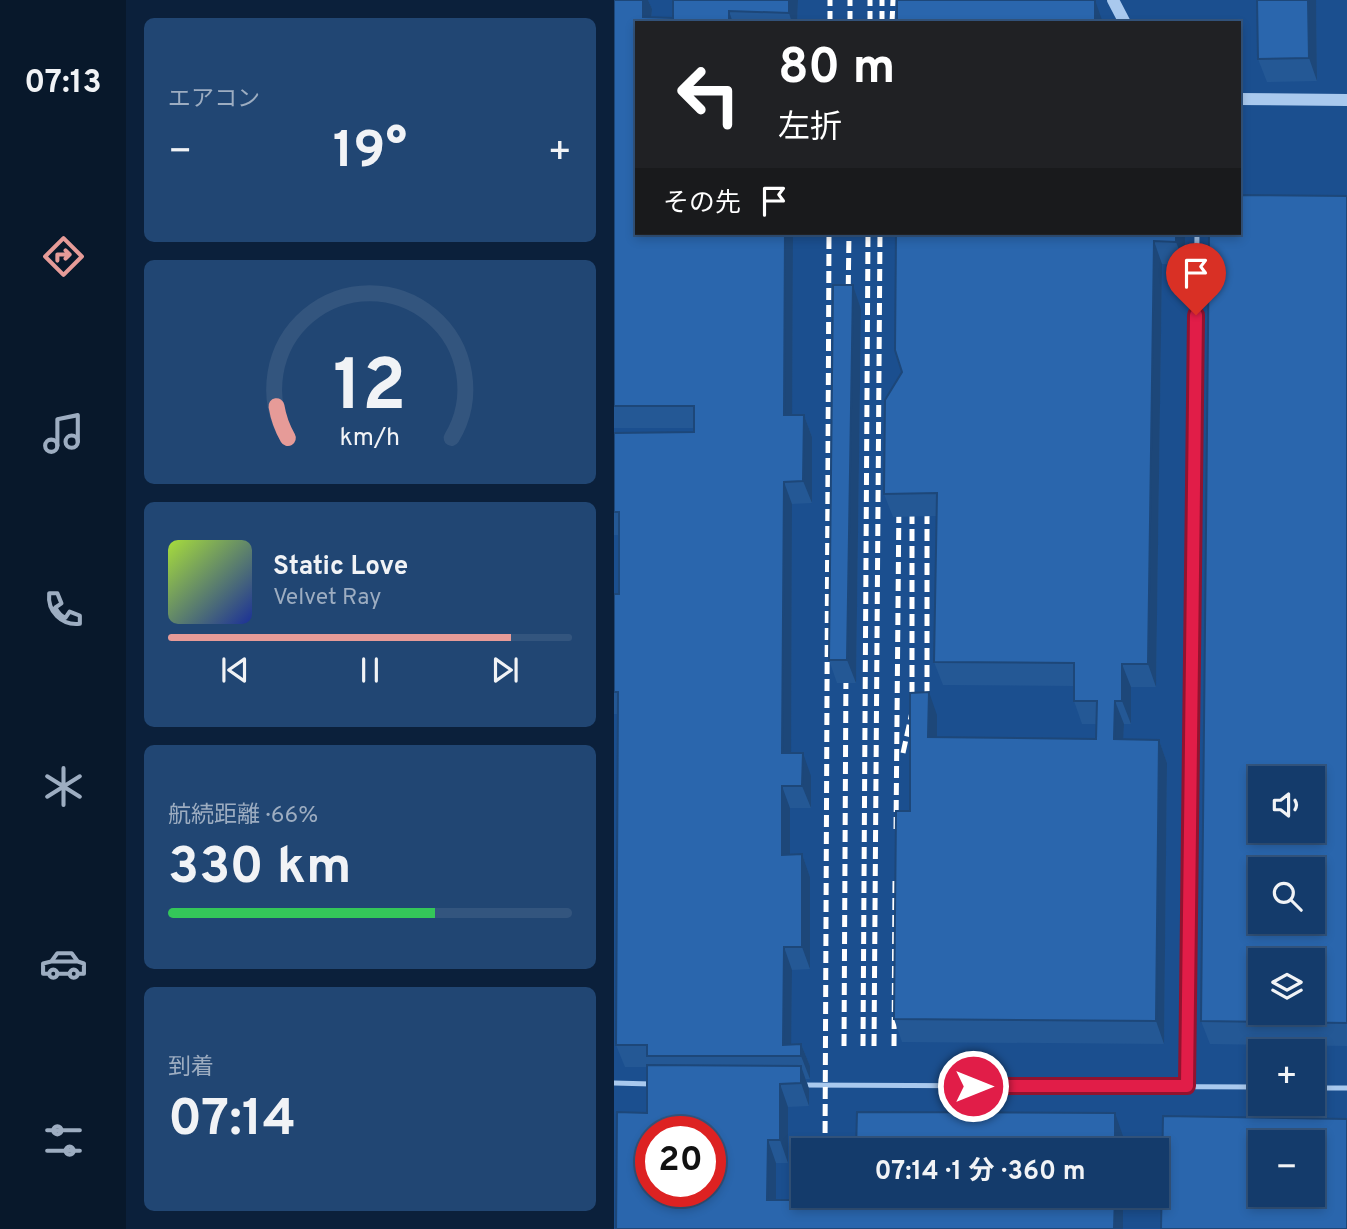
<!DOCTYPE html>
<html lang="ja">
<meta charset="utf-8">
<style>
body{margin:0;font-family:Overpass,"Noto Sans JP",sans-serif;background:#214673;color:#f1f3f6;height:100vh;display:flex;flex-direction:column;font-size:26px;white-space:nowrap}
*{box-sizing:border-box;margin:0}
p{font-size:23px;color:#9dadc1}
.icon{flex:none;width:38px;height:38px;fill:none;stroke:currentColor;stroke-width:2;stroke-linecap:round;stroke-linejoin:round}
.map{position:relative;flex:1;overflow:hidden}
.side{display:flex;flex-direction:column;gap:18px;padding:18px;background:#0b203b;width:488px}
.side>*{flex:none}
.top-card{position:absolute;left:21px;top:21px;width:606px;height:214px;border-radius:0px;box-shadow:0 4px 10px #0003,0 0 0 2px #33557e;background:#202124;color:#fff;overflow:hidden}
.fabs{position:absolute;left:634px;top:766px;display:grid;gap:14px}
.fabs a{display:grid;place-items:center;width:77px;height:77px;border-radius:0px;background:#143b6b;box-shadow:0 4px 10px #0003,0 0 0 2px #33557e;font-size:35px}
.speed{position:absolute;left:21px;top:1116px;display:flex;gap:14px;font-size:35px;font-weight:700;text-align:center}
.speed>*{display:grid;place-content:center;width:91px;height:91px;border-radius:50%;background:#143b6b;box-shadow:0 4px 10px #0003,0 0 0 2px #33557e;line-height:1}
.speed .limit{border:10px solid #d22;background:#fff;color:#111}
.pin{position:absolute;display:grid;place-items:center;width:60px;height:60px;color:#fff;margin:-72px -30px;border-radius:50% 50% 50% 0;rotate:-45deg;box-shadow:0 0 7px #0007}
.pin .icon{rotate:45deg}
.me{position:absolute;width:77px;margin:-38px;rotate:90deg;stroke-linejoin:round;filter:drop-shadow(0 0 5px #0008)}
.turn{display:flex;align-items:center;gap:24px;height:147px;padding:0 28px;font-size:32px}
.turn .icon{width:91px;height:91px;stroke-width:2.5}
.turn b{display:block;font-size:49px;line-height:60px}
.then{display:flex;align-items:center;height:66px;padding:0 28px;background:#0003;gap:14px;font-size:26px}
.big{font-size:52px;font-weight:700;line-height:1.1}
.side .widget{flex:1;display:flex;flex-direction:column;justify-content:center;gap:10px;min-width:0;padding:0 24px;border-radius:10px;background:#214673}
.side .dial{align-items:center;gap:0}
.dial svg{height:182px;overflow:visible;fill:none;stroke:#33557e;stroke-width:7;stroke-linecap:round;text-anchor:middle}
.dial text{fill:#f1f3f6;stroke:none}
.song{display:flex;align-items:center;gap:21px}
.cover{width:84px;height:84px;border-radius:10px;background:linear-gradient(135deg,hsl(80 70% 55%),hsl(230 70% 35%))}
.played{height:7px;border-radius:4px;background:linear-gradient(90deg,#e69b98 85%,#33557e 85%)}
.keys{display:flex;justify-content:space-around;direction:ltr}
.heat{display:flex;justify-content:space-between;align-items:center;font-size:38px;direction:ltr}
.charge{height:10px;border-radius:5px;background:linear-gradient(90deg,#34c759 66%,#33557e 0)}
.trip{position:absolute;left:177px;top:1138px;width:378px;height:70px;border-radius:0px;background:#143b6b;box-shadow:0 4px 10px #0003,0 0 0 2px #33557e;font-weight:700;line-height:70px;text-align:center}
main{display:flex;flex:1;min-height:0}
.tab-bar{display:flex;flex-direction:column;width:126px;justify-content:space-around;align-items:center;background:#08182b;color:#9dadc1}
.tab-bar .icon{width:49px;height:49px}
.tab-bar .current{color:#e69b98}
.tab-bar b{font-size:32px;color:#f1f3f6}
.map>svg:first-child{display:block}
.lines{fill:none;stroke-linecap:round;stroke-linejoin:round}
.service{stroke:#a9c9ee;stroke-width:5}
.tertiary{stroke:#a9c9ee;stroke-width:12}
.rail{stroke:#fff;stroke-width:5;stroke-dasharray:12 5;stroke-linecap:butt}
.wall{fill:#245895}
.shaded-wall{fill:#1d4779}
.building{fill:#2a66ad;stroke:#1d4779;stroke-width:2;fill-rule:evenodd}
.route-casing{stroke:#92132f;stroke-width:18}
.route{stroke:#e11d48;stroke-width:12}
</style>
<main>
<nav class="tab-bar">
<b>07:13</b>
<svg class="icon current" aria-label="directions" viewBox="0 0 24 24"><path d="M12 3l9 9-9 9-9-9zM9 14v-3h6M13 9l2 2-2 2"/></svg>
<svg class="icon" aria-label="music" viewBox="0 0 24 24"><path d="M9 18V5l10-2v13"/><circle cx="6" cy="18" r="3"/><circle cx="16" cy="16" r="3"/></svg>
<svg class="icon" aria-label="phone" viewBox="0 0 24 24"><path d="M5 4h4l2 5-3 2q2 4 5 5l2-3 5 2v4C11 20 4 13 5 4z"/></svg>
<svg class="icon" aria-label="climate" viewBox="0 0 24 24"><path d="M12 3v18M4 7l16 10M4 17L20 7"/></svg>
<svg class="icon" aria-label="car" viewBox="0 0 24 24"><path d="M5 17H2v-5l4-1 3-4h7l3 4 3 1v5h-3M9 17h6M6 11h13"/><circle cx="7" cy="17" r="2"/><circle cx="17" cy="17" r="2"/></svg>
<svg class="icon" aria-label="filters" viewBox="0 0 24 24"><path d="M4 7h16M4 17h16"/><circle cx="9" cy="7" r="2"/><circle cx="15" cy="17" r="2"/></svg>
</nav>
<section class="side">
<div class="widget"><p>エアコン</p>
<div class="heat"><a>−</a><b class="big">19°</b><a>+</a></div>
</div>
<div class="widget dial"><svg viewBox="0 0 100 80">
<path d="M14 69A42 42 0 1 1 86 69"/>
<path d="M14 69A42 42 0 0 1 9 55" stroke="#e69b98"/>
<text x="50" y="56" font-size="32" font-weight="700">12</text>
<text x="50" y="72" font-size="11">km/h</text>
</svg></div>
<div class="widget">
<div class="song"><i class="cover"></i><div><b>Static Love</b><p>Velvet Ray</p></div></div>
<div class="played"></div>
<div class="keys"><svg class="icon" aria-label="previous" viewBox="0 0 24 24"><path d="M18 5L8 12l10 7zM5 5v14"/></svg><svg class="icon" aria-label="pause" viewBox="0 0 24 24"><path d="M8 5v14M16 5v14"/></svg><svg class="icon" aria-label="next" viewBox="0 0 24 24"><path d="M6 5l10 7-10 7zM19 5v14"/></svg></div>
</div>
<div class="widget"><p>航続距離 · 66%</p><b class="big">330 km</b><div class="charge"></div></div>
<div class="widget"><p>到着</p><b class="big">07:14</b></div>
</section>
<div class="map">
<svg width="733" height="1229" viewBox="0 0 733 1229">
<rect width="100%" height="100%" fill="#1b4f8f"/>
<g class="lines">
<path class="service" d="M 0,1083 L 37,1084
M 187,1085 L 646,1087
M 573,1086 L 583,233
M 698,1088 L 733,1088"/>
<path class="tertiary" d="M 499,0 L 511,23
M 625,99 L 733,100"/>
<path class="rail" d="M 216,23 L 216,0
M 236,23 L 236,0
M 256,23 L 256,0
M 268,23 L 268,0
M 278,23 L 279,0
M 234,304 L 235,233
M 298,711 L 298,498
M 313,711 L 313,498
M 289,753 L 298,712
M 282,829 L 285,496
M 230,1046 L 232,665
M 249,1046 L 254,233
M 260,1046 L 266,233
M 280,1046 L 281,881
M 211,1150 L 215,233"/>
</g>
<path class="wall" d="M 0,0 L 34,0 L 38,9 L 38,17 L 59,18 L 59,0 L 184,0 L 183,23 L 23,23 L 179,233 L 178,415 L 190,415 L 198,437 L 198,503 L 178,504 L 177,753 L 197,776 L 197,808 L 176,808 L 176,855 L 188,854 L 196,877 L 196,969 L 178,970 L 177,1044 L 187,1044 L 196,1066 L 196,1079 L 192,1079 L 195,1089 L 195,1106 L 174,1107 L 174,1163 L 162,1163 L 162,1200 L 184,1200 L 189,1195 L 509,1195 L 509,1229 L 2,1229 L 33,1113 L 33,1067 L 11,1067 L 2,1045 L 4,714 L 0,714 L 0,594 L 5,594 L 5,535 L 0,535 L 0,433 L 80,432 L 80,428 L 0,428 Z
M 702,0 L 703,81 L 653,82 L 644,59 Z
M 733,196 L 733,1046 L 596,1044 L 587,1021 Z
M 282,233 L 571,233 L 571,265 L 548,264 L 542,687 L 517,687 L 517,724 L 510,724 L 509,739 L 545,740 L 553,763 L 550,1044 L 288,1042 L 280,1019 L 296,811 L 323,715 L 323,737 L 482,739 L 482,724 L 468,724 L 460,701 L 460,686 L 329,685 L 320,662 L 322,516 L 279,517 L 270,494 L 288,372 Z
M 239,285 L 247,309 L 242,683 L 223,683 L 215,660 Z"/>
<path class="shaded-wall" d="M 29,0 L 34,0 L 38,9 L 37,23 L 29,17 Z
M 175,0 L 184,0 L 183,23 L 178,23 L 175,13 Z
M 481,0 L 489,23 L 481,23 Z
M 694,0 L 702,0 L 703,81 L 695,58 Z
M 115,11 L 119,23 L 115,23 Z
M 171,233 L 179,233 L 178,438 L 170,415 Z
M 562,233 L 571,233 L 571,265 L 562,242 Z
M 540,241 L 548,264 L 542,687 L 534,664 Z
M 239,285 L 247,309 L 242,683 L 233,660 Z
M 190,415 L 198,437 L 198,503 L 189,481 Z
M 170,482 L 178,504 L 177,775 L 168,753 Z
M 508,664 L 517,687 L 517,724 L 508,701 Z
M 315,692 L 323,715 L 323,760 L 314,737 Z
M 501,701 L 510,724 L 508,762 L 500,739 Z
M 545,740 L 553,763 L 550,1044 L 542,1021 Z
M 189,753 L 197,776 L 197,808 L 188,786 Z
M 168,786 L 176,808 L 176,877 L 168,855 Z
M 188,854 L 196,877 L 196,969 L 188,947 Z
M 170,947 L 178,970 L 177,1056 L 169,1045 Z
M 187,1044 L 196,1066 L 196,1079 L 187,1056 Z
M 187,1066 L 195,1089 L 195,1106 L 187,1083 Z
M 166,1084 L 174,1107 L 174,1163 L 166,1140 Z
M 501,1113 L 509,1136 L 509,1150 L 501,1150 Z
M 154,1140 L 162,1163 L 162,1223 L 153,1200 Z
M 501,1195 L 509,1195 L 509,1229 L 500,1229 Z"/>
<path class="building" d="M 0,0 L 29,0 L 29,17 L 59,18 L 59,0 L 175,0 L 175,13 L 115,11 L 115,23 L 23,23 L 23,233 L 171,233 L 170,415 L 190,415 L 189,481 L 170,482 L 168,753 L 189,753 L 188,786 L 168,786 L 168,855 L 188,854 L 188,947 L 170,947 L 169,1045 L 187,1044 L 187,1056 L 33,1056 L 33,1045 L 2,1045 L 4,692 L 0,692 L 0,594 L 5,594 L 5,512 L 0,512 L 0,433 L 80,432 L 80,406 L 0,406 Z
M 283,0 L 481,0 L 481,21 L 498,21 L 498,23 L 283,23 Z
M 643,0 L 694,0 L 695,58 L 644,59 Z
M 625,195 L 733,196 L 733,1023 L 587,1021 L 595,233 L 625,233 ZM 646,779 L 698,779 L 698,831 L 646,831 ZM 646,870 L 698,870 L 698,922 L 646,922 ZM 646,961 L 698,961 L 698,1013 L 646,1013 Z
M 282,233 L 562,233 L 562,242 L 540,241 L 534,664 L 508,664 L 508,701 L 501,701 L 500,739 L 545,740 L 542,1021 L 280,1019 L 282,811 L 296,811 L 296,693 L 315,692 L 314,737 L 482,739 L 483,701 L 460,701 L 460,663 L 320,662 L 323,493 L 270,494 L 271,400 L 288,372 L 281,350 Z
M 219,285 L 239,285 L 233,660 L 215,660 Z
M 33,1065 L 187,1066 L 187,1083 L 166,1084 L 166,1140 L 154,1140 L 153,1200 L 184,1200 L 184,1192 L 189,1192 L 189,1195 L 501,1195 L 500,1229 L 2,1229 L 3,1112 L 33,1113 ZM 37,1132 L 96,1132 L 96,1192 L 37,1192 Z
M 243,1112 L 501,1113 L 501,1150 L 242,1150 Z
M 549,1116 L 733,1119 L 733,1229 L 547,1229 ZM 646,1143 L 698,1143 L 698,1195 L 646,1195 Z"/>
<g class="lines">
<g class="route-casing">
<path id="route" d="M 359,1086 L 573,1086 L 582,315"/>
</g>
<use href="#route" class="route"/>
</g>
</svg>
<div class="fabs">
<a><svg class="icon" aria-label="sound" viewBox="0 0 24 24"><path d="M4 9h4l5-4v14l-5-4H4zM17 9q2 3 0 6"/></svg></a>
<a><svg class="icon" aria-label="search" viewBox="0 0 24 24"><circle cx="10" cy="10" r="6"/><path d="M15 15l6 6"/></svg></a>
<a><svg class="icon" aria-label="layers" viewBox="0 0 24 24"><path d="M12 4l9 5-9 5-9-5zM3 14l9 5 9-5"/></svg></a>
<a>+</a>
<a>−</a>
</div>
<div class="speed"><div class="limit">20</div></div>
<div class="pin" style="left:582px;top:315px;background:#d93025"><svg class="icon" aria-label="arrive" viewBox="0 0 24 24"><path d="M6 21V4h12l-3 4 3 4H6"/></svg></div>
<svg class="me" style="left:359px;top:1086px" viewBox="-20 -20 40 40"><circle r="17" fill="#e11d48" stroke="#fff" stroke-width="3"/><path d="M0-11L8 9 0 5-8 9z" fill="#fff"/></svg>
<div class="trip">07:14 · 1 分 · 360 m</div>
<div class="top-card">
<div class="turn"><svg class="icon" aria-label="left" viewBox="0 0 24 24"><path d="M17 20v-9H6M10 6l-5 5 5 5"/></svg><div><b>80 m</b>左折</div></div>
<div class="then">その先<svg class="icon" aria-label="arrive" viewBox="0 0 24 24"><path d="M6 21V4h12l-3 4 3 4H6"/></svg></div>
</div>
</div>
</main>
